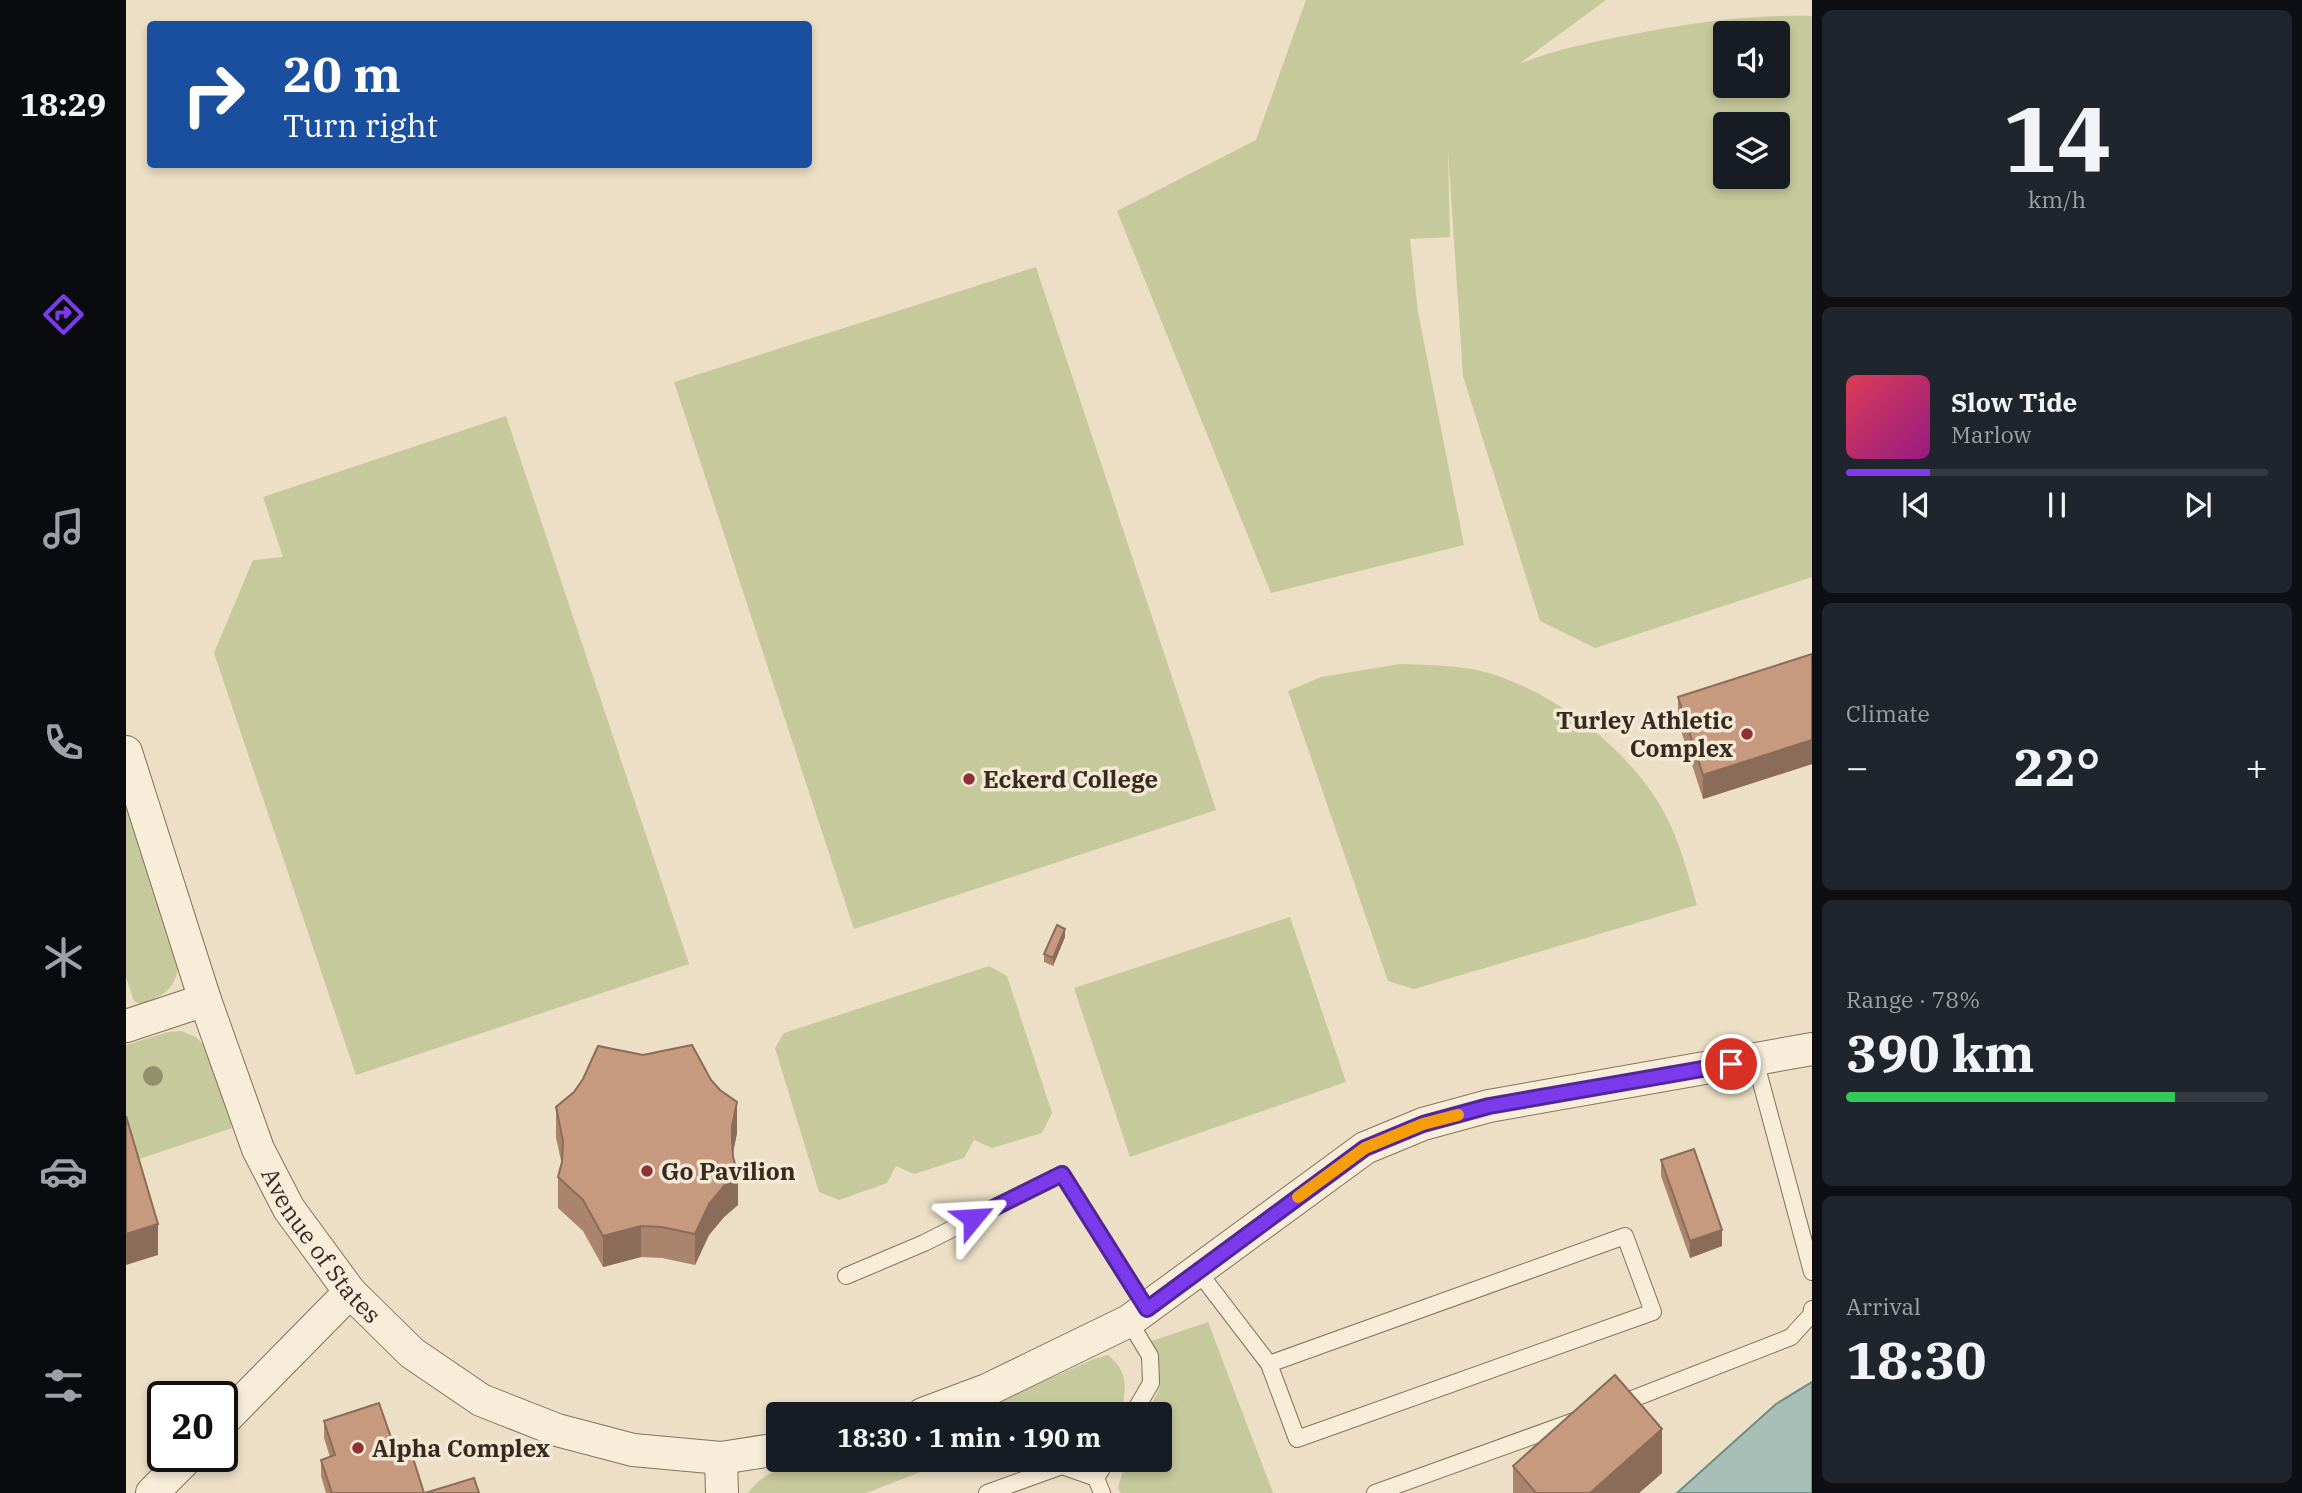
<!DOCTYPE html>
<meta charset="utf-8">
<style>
body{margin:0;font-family:"IBM Plex Serif",serif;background:#20242c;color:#f1f3f6;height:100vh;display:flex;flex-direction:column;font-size:26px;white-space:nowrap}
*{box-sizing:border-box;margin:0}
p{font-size:23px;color:#9ea1a6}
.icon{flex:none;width:38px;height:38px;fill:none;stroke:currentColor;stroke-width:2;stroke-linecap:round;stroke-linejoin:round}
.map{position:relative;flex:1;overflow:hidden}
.details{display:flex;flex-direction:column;gap:10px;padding:10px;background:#0d0f14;width:490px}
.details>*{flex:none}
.top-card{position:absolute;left:21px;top:21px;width:665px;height:147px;border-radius:7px;box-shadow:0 4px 10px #0003;background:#1a4fa0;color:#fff;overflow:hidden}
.fabs{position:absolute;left:1587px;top:21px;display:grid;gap:14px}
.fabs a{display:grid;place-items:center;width:77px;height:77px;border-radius:7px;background:#171b24;box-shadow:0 4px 10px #0003;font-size:35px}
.speed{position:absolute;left:21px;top:1381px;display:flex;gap:14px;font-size:35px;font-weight:700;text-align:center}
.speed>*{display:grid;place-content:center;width:91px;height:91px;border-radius:50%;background:#171b24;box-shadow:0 4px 10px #0003;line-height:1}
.speed .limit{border:4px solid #111;border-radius:10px;background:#fff;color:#111}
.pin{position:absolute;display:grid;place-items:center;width:60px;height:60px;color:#fff;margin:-30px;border:4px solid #fff;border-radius:50%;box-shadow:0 2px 7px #0007}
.me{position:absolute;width:77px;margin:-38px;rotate:63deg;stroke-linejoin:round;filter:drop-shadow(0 0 5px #0008)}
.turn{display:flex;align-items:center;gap:24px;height:147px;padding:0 21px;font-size:32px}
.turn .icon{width:91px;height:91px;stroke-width:2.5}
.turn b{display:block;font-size:49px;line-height:60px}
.big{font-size:52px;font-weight:800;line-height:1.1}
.details .tile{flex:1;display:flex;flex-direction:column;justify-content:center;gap:10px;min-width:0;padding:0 24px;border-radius:10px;background:#20242c}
.details .dial{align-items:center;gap:0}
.dial b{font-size:91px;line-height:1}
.song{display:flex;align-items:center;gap:21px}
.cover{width:84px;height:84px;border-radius:10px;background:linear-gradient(135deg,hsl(350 70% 55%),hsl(310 70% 35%))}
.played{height:7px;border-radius:4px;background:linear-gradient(90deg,#7c3aed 20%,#363941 20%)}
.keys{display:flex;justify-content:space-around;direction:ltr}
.heat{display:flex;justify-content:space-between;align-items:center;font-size:38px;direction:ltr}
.charge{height:10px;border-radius:5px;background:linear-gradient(90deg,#34c759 78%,#363941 0)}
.trip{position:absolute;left:640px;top:1402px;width:406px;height:70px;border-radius:7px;background:#171b24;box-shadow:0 4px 10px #0003;font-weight:800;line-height:70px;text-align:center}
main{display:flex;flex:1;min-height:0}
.menu{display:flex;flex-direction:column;width:126px;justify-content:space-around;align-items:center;background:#090b0e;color:#9ea1a6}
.menu .icon{width:49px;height:49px}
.menu .current{color:#7c3aed}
.menu b{font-size:32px;color:#f1f3f6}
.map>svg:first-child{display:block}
.green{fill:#c6c99b;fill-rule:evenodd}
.water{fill:#a7bfb7;stroke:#6e8d84;stroke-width:2}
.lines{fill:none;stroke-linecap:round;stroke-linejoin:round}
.lane-casing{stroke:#86715d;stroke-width:18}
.street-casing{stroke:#86715d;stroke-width:34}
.lane{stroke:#f7edd9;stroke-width:16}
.street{stroke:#f7edd9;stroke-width:32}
.tree{fill:#92916f}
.wall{fill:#ab846d}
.shaded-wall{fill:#8b6c59}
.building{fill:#c79a7f;stroke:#8b6c59;stroke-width:2}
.route-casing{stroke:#51269a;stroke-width:18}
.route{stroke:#7c3aed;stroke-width:12}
.slow{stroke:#f59e0b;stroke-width:12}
.poi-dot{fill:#913136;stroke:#f3e9d5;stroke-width:2.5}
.labels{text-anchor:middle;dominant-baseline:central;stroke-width:7;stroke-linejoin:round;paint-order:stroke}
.poi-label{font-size:24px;font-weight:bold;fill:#372a20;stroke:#f3e9d5;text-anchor:start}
.street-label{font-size:24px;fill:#372a20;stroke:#f3e9d5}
</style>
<main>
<nav class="menu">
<b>18:29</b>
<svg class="icon current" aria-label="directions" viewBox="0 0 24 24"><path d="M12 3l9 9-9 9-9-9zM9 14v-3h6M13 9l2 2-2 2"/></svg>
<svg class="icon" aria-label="music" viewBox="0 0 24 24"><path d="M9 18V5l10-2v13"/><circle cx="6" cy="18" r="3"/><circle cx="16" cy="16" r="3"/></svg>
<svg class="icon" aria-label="phone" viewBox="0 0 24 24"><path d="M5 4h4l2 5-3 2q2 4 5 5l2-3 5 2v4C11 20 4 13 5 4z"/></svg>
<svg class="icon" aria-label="climate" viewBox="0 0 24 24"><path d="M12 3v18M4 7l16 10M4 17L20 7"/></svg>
<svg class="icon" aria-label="car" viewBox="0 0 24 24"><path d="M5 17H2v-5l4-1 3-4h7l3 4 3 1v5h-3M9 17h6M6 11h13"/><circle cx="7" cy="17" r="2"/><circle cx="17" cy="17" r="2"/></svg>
<svg class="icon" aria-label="filters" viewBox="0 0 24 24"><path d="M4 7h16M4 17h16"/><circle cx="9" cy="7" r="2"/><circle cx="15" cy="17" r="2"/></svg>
</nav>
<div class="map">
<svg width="1686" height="1493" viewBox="0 0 1686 1493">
<rect width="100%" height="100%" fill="#ecdfc6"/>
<path class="green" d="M 1180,0 L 1480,0 L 1393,64 C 1428,50 1466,42 1503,35 C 1563,23 1624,14 1686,16 L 1686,577 L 1469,648 L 1414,621 L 1337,376 L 1322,151 L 1324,237 L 1284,239 L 1292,312 L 1338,545 L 1145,593 L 991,211 L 1130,140 ZM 1600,33 L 1652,33 L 1652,86 L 1600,86 ZM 1600,124 L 1652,124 L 1652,177 L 1600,177 Z
M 910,267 L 1090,810 L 728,929 L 548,382 Z
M 380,416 L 563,964 L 230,1075 L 88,653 L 127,560 L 157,557 L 137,497 Z
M 1274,664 C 1302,665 1333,665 1359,672 C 1431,692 1513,756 1544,824 C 1556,850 1563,878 1571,905 L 1288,989 L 1262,981 L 1162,691 L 1195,677 Z
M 0,804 L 52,966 C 50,990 35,997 14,1004 L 8,1001 L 0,977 Z
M 1164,917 L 1220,1082 L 1004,1157 L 948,988 Z
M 863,966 L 881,976 L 926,1113 L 916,1133 L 866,1148 L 848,1140 L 838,1158 L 788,1174 L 770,1166 L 761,1183 L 713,1200 L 693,1192 L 649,1048 L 658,1033 Z
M 55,1031 L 70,1037 L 82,1050 L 106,1128 L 4,1162 L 0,1147 L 0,1045 L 42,1032 Z
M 1082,1322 L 1147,1493 L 995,1493 L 992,1488 L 1000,1460 L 1034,1460 L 1034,1414 L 1021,1414 L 1034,1387 L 1023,1342 Z
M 982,1355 C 1003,1372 1001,1390 994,1414 L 953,1414 L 951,1411 L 943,1414 L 844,1414 L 968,1359 Z
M 704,1460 L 826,1460 L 740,1493 L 622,1493 C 643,1464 672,1467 704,1460 Z"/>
<path class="water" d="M 1686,1382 L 1686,1493 L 1551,1493 L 1650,1404 Z"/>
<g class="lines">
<g class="lane-casing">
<path id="lane" d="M 1629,1060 L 1686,1272
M 1071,1270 L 1143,1364 L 1499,1236 L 1527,1312 L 1171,1439 L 1143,1364
M 720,1276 L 798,1243 L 936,1174 L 1021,1309
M 1003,1321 L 1024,1356 L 1025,1383 L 1007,1414
M 1491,1405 L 1665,1337 L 1685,1315 L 1686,1309
M 861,1493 L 936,1466 L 970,1478
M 976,1493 L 970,1478 L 981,1460
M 1249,1493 L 1451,1420"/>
</g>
<g class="street-casing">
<g id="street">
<path id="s1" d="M 0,752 L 79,1000 L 132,1149 L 163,1209 L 224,1292 L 286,1353 L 355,1400 L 431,1430 L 507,1450 L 595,1458 L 653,1449"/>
<path d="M 0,1026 L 79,1000"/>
<path d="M 797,1414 L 861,1390 L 1003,1321 L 1239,1148 L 1297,1124 L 1363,1106 L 1686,1049"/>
<path d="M 96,1422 L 224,1292"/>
<path d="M 595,1458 L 596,1493"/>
<path d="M 26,1493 L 63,1456"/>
</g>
</g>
<use href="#lane" class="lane"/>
<use href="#street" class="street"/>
</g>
<circle class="tree" cx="27" cy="1076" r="10"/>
<path class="wall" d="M 1686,654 L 1686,764 L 1577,799 L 1552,721 L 1552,697 Z
M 939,937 L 927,966 L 918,962 L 918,954 Z
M 517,1055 L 611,1133 L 607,1153 L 612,1205 L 598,1217 L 583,1235 L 569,1265 L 536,1258 L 515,1257 L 477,1267 L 457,1231 L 432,1208 L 432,1177 L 436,1165 L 430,1138 L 430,1107 Z
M 1535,1160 L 1596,1246 L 1564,1258 L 1535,1176 Z
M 198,1421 L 268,1446 L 298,1493 L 200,1493 L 195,1476 L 195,1460 L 204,1457 L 198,1438 Z
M 1387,1466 L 1536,1473 L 1513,1493 L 1387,1493 Z"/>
<path class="shaded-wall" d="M 1686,740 L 1686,764 L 1577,799 L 1577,775 Z
M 939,929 L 939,937 L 927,966 L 927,958 Z
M 611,1102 L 611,1133 L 606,1157 L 606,1126 Z
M 612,1174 L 612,1205 L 598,1217 L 583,1235 L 569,1265 L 569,1234 L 583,1204 L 598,1186 Z
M 32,1224 L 32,1255 L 0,1265 L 0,1234 Z
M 515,1226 L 515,1257 L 477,1267 L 477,1236 Z
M 1596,1230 L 1596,1246 L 1564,1258 L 1564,1241 Z
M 1536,1429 L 1536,1473 L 1513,1493 L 1464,1493 Z"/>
<path class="building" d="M 1686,654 L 1686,740 L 1577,775 L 1552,697 Z
M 931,925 L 939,929 L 927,958 L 918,954 Z
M 566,1045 L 585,1080 L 594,1090 L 611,1102 L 606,1126 L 606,1140 L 607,1157 L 612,1174 L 598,1186 L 583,1204 L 569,1234 L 536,1227 L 515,1226 L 477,1236 L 457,1200 L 432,1177 L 436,1162 L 437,1141 L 430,1107 L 448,1092 L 457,1079 L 472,1046 L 517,1055 Z
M 0,1116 L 32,1224 L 0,1234 Z
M 1568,1149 L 1596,1230 L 1564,1241 L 1535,1160 Z
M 1489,1375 L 1536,1429 L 1464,1493 L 1410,1493 L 1387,1466 Z
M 253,1403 L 268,1446 L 282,1442 L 298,1493 L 206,1493 L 195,1460 L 209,1455 L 198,1421 Z
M 348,1478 L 353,1493 L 299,1493 Z"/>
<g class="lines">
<g class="route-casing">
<path id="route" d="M 847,1218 L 936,1174 L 1021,1309 L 1239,1148 L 1297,1124 L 1363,1106 L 1605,1064"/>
</g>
<use href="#route" class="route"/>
<path class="slow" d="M 1172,1197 L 1239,1148 L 1297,1124 L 1332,1115"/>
</g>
<g class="poi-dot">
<circle cx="1621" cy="734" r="7"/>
<circle cx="843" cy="779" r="7"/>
<circle cx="521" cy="1171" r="7"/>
<circle cx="232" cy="1448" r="7"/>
</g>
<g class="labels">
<g class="poi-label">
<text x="1607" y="720" text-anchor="end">Turley Athletic<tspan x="1607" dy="28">Complex</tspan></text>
<text x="857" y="779">Eckerd College</text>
<text x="535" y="1171">Go Pavilion</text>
<text x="246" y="1448">Alpha Complex</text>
</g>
<g class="street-label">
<text stroke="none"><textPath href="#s1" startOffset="534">Avenue of States</textPath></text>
</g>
</g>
</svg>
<div class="fabs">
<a><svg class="icon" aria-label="sound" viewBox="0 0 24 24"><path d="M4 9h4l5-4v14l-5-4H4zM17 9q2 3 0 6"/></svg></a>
<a><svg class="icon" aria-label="layers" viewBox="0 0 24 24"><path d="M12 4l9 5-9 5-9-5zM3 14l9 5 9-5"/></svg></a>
</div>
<div class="speed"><div class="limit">20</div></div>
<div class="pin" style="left:1605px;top:1064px;background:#d93025"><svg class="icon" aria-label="arrive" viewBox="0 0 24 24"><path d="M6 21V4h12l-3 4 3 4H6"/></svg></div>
<svg class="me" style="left:847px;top:1218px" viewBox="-20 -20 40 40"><path d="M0-17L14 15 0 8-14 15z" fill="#7c3aed" stroke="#fff" stroke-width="4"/></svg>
<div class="trip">18:30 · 1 min · 190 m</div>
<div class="top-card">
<div class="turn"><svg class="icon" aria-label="right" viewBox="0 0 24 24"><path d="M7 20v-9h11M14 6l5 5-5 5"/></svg><div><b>20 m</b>Turn right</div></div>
</div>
</div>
<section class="details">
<div class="tile dial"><b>14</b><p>km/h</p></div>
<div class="tile">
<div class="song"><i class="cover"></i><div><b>Slow Tide</b><p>Marlow</p></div></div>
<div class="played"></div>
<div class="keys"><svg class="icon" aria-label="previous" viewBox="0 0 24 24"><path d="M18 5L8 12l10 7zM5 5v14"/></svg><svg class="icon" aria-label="pause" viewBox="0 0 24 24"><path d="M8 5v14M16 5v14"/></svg><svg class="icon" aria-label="next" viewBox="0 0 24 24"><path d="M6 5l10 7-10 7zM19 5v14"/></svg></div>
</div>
<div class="tile"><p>Climate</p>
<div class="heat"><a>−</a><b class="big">22°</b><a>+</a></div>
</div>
<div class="tile"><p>Range · 78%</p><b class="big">390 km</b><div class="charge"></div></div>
<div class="tile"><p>Arrival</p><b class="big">18:30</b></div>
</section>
</main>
